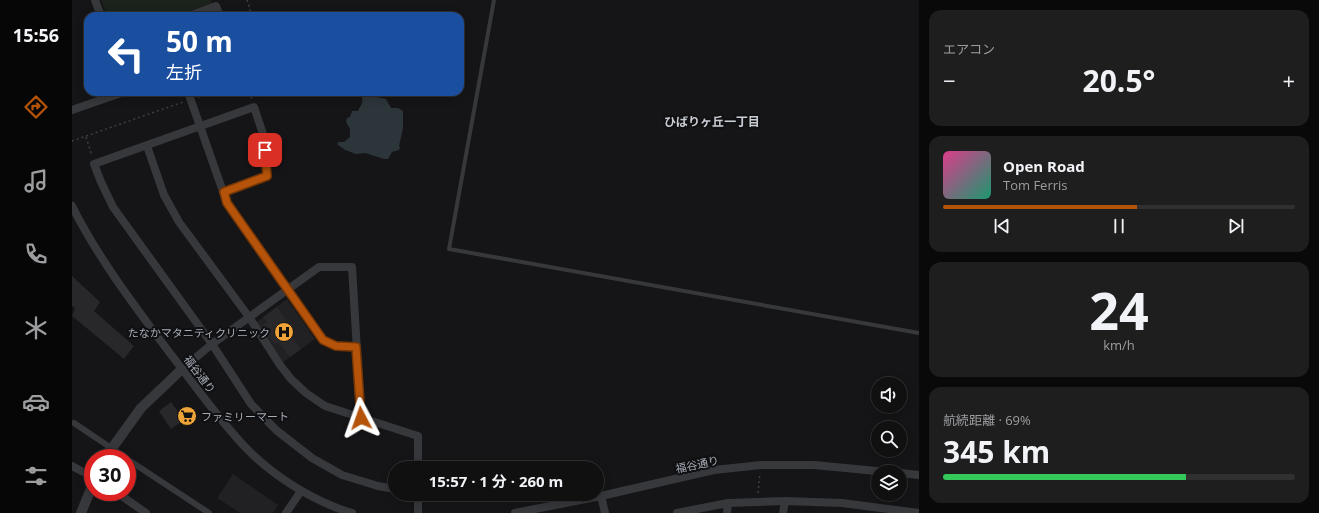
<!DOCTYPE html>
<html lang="ja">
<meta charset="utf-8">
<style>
body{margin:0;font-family:"Open Sans","Noto Sans JP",sans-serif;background:#1e1e1f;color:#f1f3f6;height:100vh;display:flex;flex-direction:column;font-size:15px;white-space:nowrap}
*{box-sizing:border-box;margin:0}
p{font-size:13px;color:#9c9d9f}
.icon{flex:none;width:22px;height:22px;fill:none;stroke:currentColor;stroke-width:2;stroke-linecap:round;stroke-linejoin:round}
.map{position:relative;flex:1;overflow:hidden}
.sheet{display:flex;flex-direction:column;gap:10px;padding:10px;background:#090909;width:400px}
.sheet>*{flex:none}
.banner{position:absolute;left:12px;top:12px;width:380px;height:84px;border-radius:12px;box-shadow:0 2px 10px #0003,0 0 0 1px #303031;background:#1a4fa0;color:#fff;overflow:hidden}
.fabs{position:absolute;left:799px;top:377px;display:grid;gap:8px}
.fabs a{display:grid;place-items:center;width:36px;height:36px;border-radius:50%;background:#101011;box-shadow:0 2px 10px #0003,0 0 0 1px #303031;font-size:20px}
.speed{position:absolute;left:12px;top:449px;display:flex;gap:8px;font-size:20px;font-weight:700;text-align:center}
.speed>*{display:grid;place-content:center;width:52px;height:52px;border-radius:50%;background:#101011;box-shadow:0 2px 10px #0003,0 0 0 1px #303031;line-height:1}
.speed .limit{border:6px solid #d22;background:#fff;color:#111}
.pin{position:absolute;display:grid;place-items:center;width:34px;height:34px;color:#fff;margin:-17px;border-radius:8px;box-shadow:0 2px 6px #0006}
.me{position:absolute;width:44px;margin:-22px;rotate:356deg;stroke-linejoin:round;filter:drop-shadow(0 0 3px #0008)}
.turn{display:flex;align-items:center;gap:14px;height:84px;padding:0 16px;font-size:18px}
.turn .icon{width:52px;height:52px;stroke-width:2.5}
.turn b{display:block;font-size:28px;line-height:34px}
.big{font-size:30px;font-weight:700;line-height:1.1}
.sheet .widget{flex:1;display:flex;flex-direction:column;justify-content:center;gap:6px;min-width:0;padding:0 14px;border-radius:12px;background:#1e1e1f}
.sheet .dial{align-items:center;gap:0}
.dial b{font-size:52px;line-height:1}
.song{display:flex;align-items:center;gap:12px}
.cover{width:48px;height:48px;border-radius:6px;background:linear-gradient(135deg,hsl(330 70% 55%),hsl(160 70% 35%))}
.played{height:4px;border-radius:2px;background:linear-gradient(90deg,#b45309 55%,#303031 55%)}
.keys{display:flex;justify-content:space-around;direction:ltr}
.heat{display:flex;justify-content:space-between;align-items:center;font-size:22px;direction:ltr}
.charge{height:6px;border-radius:3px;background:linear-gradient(90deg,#34c759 69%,#303031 0)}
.trip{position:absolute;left:316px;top:461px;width:216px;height:40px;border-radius:20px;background:#101011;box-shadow:0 2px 10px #0003,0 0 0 1px #303031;font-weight:700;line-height:40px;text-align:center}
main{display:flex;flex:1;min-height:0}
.tab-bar{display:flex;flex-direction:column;width:72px;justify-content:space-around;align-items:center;background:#060607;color:#9c9d9f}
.tab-bar .icon{width:28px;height:28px}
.tab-bar .active{color:#b45309}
.tab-bar b{font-size:18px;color:#f1f3f6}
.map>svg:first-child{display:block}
.built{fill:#212124}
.green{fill:#1b221c}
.water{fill:#2c353a}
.building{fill:#28282b}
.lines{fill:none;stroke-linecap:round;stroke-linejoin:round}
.path{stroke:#3c3f43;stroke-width:1.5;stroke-dasharray:2 3;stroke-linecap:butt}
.service{stroke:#36383c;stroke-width:4}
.pedestrian{stroke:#36383c;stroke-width:6}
.minor{stroke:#36383c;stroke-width:8}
.tertiary{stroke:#36383c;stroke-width:10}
.pedestrian-bridge{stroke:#36383c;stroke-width:6}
.route-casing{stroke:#753606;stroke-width:10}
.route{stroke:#b45309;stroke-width:7}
.labels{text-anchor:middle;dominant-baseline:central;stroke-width:4;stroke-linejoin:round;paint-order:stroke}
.poi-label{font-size:11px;fill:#a7adb7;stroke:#101012;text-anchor:end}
.street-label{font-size:11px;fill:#a7adb7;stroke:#101012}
.neighbourhood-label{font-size:12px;font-weight:bold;fill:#c8ccd3;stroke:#101012}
</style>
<main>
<nav class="tab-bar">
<b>15:56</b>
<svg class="icon active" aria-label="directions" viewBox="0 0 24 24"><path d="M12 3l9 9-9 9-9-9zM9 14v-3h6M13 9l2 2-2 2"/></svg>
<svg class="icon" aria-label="music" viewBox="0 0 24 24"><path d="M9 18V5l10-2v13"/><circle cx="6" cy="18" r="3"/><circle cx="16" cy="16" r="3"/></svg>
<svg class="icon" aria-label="phone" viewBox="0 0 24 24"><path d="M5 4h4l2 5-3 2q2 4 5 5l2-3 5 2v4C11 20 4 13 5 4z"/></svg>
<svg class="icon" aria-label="climate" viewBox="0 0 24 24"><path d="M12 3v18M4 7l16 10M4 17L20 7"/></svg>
<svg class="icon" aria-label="car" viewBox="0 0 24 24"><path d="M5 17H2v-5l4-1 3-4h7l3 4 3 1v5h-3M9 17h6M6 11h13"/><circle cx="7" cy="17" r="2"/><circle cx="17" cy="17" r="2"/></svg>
<svg class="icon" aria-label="filters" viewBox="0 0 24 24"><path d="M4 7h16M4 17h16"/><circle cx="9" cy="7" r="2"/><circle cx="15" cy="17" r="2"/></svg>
</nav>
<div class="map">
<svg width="847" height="513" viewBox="0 0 847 513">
<rect width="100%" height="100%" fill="#151517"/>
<path class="built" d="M 215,299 L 243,339 L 210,363 L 181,325 Z
M 161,474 L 206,505 L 201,513 L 168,513 L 145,498 Z"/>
<path class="green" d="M 29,0 L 139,0 L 140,3 L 104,16 L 35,16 Z"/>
<path class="water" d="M 288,92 L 301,92 L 305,97 L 314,99 L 319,108 L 326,108 L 331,111 L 331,128 L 327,146 L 328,147 L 327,150 L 320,152 L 316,159 L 312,159 L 293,153 L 284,154 L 273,150 L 265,144 L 267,142 L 272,142 L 278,137 L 278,129 L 274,122 L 275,118 L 278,117 L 280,111 L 286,111 C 291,101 292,103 288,92 Z"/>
<path class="building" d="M 0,276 L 28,302 L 22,311 L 62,346 L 52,359 L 0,316 L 3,308 L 0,306 Z
M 205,307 L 223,333 L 219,336 L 229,349 L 218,357 L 206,342 L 203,345 L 189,326 L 195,322 L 191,317 Z
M 99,402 L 112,420 L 99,429 L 87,411 Z"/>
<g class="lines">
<path class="path" d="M 175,0 L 180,16
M 177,92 L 180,99
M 126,97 L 141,92
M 14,137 L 20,156
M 0,141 L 111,102
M 686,493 L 688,473"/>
<path class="service" d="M 422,0 L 377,249 L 847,333"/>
<path class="pedestrian" d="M 55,459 L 137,513"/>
<path class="minor" d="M 23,0 L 29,16
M 117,16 L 144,6 L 148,16
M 116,92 L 155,203 L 158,208 L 251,340 L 264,346 L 285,347
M 0,110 L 52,92
M 75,146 L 92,195 L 107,222 L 177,317 L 208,365 L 219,379 L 234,393 L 253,406 L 346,436 L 346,468
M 151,192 L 195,176 L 192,137 L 182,107 L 22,164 L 29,182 L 41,207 L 140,344 L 179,404 L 204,430 L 240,458 L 270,475 L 306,486 L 323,489
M 0,206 C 26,258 62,305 97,352 C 123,385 146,419 175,449 C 202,477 243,502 280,513
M 110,369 L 140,344 L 247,267 L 280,267 L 289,418
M 0,466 L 21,477
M 828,473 L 847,475
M 44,492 L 74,513
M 529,496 L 533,513
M 214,513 L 229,491
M 346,513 L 346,494
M 443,513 L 529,496 L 642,470 L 689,465 L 742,465 L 815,472
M 605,513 L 656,503 L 713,501 L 770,503 L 847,513
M 655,513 L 656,503
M 711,513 L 713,501"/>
<path class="tertiary" d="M 33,458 L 69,408 L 110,369
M 9,513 L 21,484"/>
<path class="pedestrian-bridge" d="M 2,423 L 54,458"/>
</g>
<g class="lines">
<g class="route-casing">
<path id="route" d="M 193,150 L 195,176 L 152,192 L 155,203 L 251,340 L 264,346 L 284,347 L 289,418"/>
</g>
<use href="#route" class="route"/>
</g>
<defs>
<g id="hospital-disc" transform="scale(1)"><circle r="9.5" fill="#eda337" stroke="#101012"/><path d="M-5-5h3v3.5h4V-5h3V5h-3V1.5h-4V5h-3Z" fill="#111"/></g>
<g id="supermarket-disc" transform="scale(1)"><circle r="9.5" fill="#eda337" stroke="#101012"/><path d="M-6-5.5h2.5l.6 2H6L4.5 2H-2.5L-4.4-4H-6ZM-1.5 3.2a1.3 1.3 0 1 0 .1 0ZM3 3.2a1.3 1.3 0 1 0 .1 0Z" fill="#111"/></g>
</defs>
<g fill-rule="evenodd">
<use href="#hospital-disc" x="212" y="332"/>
<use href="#supermarket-disc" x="115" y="416"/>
</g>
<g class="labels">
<g class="poi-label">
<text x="198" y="332">たなかマタニティクリニック</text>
<text x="129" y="416" text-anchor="start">ファミリーマート</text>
</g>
<g class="street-label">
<text transform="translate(128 374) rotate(53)">福谷通り</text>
<text transform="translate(625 464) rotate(-12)">福谷通り</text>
</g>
<g class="neighbourhood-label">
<text x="640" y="121">ひばりヶ丘一丁目</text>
</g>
</g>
</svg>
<div class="fabs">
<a><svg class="icon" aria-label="sound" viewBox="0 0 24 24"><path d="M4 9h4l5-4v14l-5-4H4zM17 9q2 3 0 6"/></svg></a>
<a><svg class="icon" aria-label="search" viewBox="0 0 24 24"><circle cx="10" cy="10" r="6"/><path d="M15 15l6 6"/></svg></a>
<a><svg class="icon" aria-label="layers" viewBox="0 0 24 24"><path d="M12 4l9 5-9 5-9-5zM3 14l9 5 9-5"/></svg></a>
</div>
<div class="speed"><div class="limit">30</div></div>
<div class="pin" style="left:193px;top:150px;background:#d93025"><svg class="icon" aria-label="arrive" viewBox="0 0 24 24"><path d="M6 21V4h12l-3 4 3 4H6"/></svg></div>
<svg class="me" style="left:289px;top:418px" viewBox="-20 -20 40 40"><path d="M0-17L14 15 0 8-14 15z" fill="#b45309" stroke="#fff" stroke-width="4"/></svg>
<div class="trip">15:57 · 1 分 · 260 m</div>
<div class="banner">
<div class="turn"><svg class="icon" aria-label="left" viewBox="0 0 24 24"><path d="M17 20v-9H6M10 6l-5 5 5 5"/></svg><div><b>50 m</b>左折</div></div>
</div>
</div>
<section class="sheet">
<div class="widget"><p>エアコン</p>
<div class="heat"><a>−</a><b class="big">20.5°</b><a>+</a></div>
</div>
<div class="widget">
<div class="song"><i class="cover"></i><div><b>Open Road</b><p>Tom Ferris</p></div></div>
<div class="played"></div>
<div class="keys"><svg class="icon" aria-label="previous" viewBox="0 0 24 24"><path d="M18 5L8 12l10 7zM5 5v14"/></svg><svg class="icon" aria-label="pause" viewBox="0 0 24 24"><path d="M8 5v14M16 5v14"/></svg><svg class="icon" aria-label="next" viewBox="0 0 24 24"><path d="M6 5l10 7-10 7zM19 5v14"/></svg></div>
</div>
<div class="widget dial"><b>24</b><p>km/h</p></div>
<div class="widget"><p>航続距離 · 69%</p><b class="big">345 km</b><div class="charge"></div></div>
</section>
</main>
